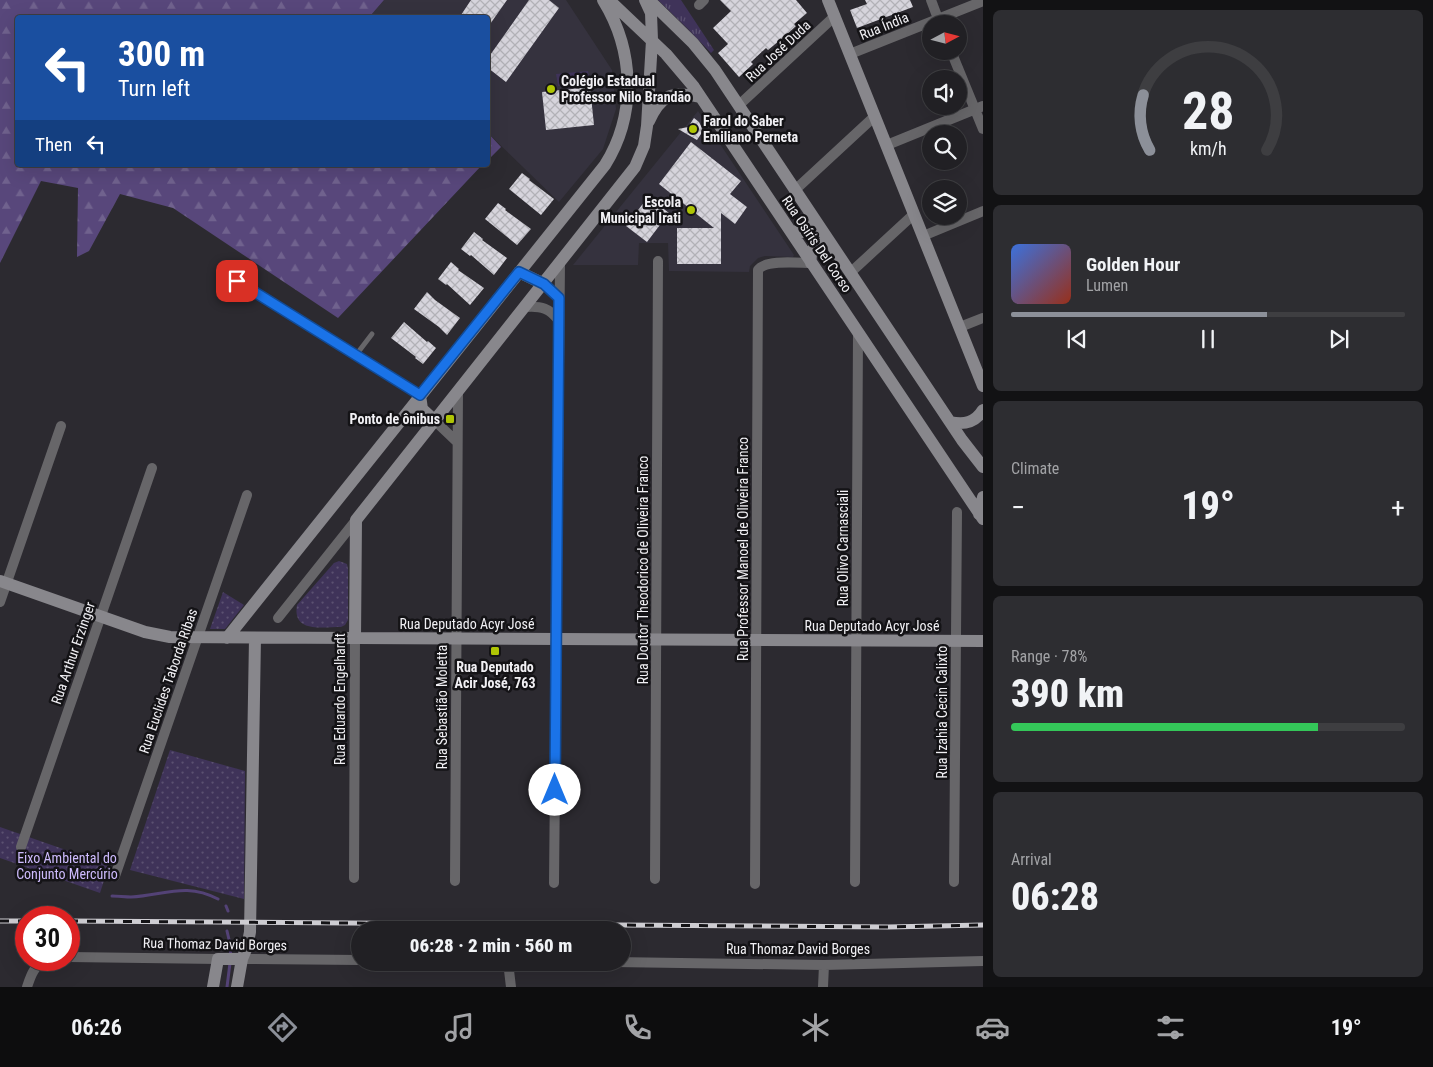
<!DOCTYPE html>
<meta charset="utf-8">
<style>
body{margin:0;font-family:"Roboto Condensed",sans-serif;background:#2d2d31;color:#f1f3f6;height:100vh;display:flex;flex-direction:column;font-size:19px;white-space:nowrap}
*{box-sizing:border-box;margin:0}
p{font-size:16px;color:#a2a3a6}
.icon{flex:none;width:28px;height:28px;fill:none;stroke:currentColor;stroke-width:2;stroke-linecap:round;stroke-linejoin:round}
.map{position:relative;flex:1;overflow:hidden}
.panel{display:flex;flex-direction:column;gap:10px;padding:10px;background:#121214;width:450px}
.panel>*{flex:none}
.hud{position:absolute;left:15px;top:15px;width:475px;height:152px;border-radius:5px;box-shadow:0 5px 20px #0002,0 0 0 1px #3e3e41;background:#1a4fa0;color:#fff;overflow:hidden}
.needle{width:32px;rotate:83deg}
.buttons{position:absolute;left:922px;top:15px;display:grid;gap:10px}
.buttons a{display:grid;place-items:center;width:45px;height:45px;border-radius:50%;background:#212024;box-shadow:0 5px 20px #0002,0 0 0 1px #3e3e41;font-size:25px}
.speed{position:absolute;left:15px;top:906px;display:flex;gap:10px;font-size:25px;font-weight:700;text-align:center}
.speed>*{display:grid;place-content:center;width:65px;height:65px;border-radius:50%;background:#212024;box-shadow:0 5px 20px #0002,0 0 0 1px #3e3e41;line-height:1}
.speed .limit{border:8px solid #d22;background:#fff;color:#111}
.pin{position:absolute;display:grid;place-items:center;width:42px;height:42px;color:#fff;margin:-21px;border-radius:10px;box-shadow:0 2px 8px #0006}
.me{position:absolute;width:55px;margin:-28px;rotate:0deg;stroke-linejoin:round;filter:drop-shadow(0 0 4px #0008)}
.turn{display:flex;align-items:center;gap:18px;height:105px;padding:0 20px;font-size:22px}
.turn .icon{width:65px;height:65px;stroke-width:2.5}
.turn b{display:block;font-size:35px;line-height:42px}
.then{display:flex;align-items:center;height:48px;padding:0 20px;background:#0003;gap:10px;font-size:19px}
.big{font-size:38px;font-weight:800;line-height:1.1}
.panel .widget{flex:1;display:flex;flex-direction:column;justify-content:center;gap:8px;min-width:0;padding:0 18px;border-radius:8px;background:#2d2d31}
.panel .dial{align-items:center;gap:0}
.dial svg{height:130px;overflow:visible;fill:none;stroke:#3e3e41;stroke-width:7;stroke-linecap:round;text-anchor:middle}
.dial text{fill:#f1f3f6;stroke:none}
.song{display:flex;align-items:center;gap:15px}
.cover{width:60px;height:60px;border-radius:8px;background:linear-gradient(135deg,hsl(220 70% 55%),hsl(10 70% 35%))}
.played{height:5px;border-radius:2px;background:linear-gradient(90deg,#8c9099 65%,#3e3e41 65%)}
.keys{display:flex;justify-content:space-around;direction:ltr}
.heat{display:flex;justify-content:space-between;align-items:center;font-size:28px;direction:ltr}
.charge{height:8px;border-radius:4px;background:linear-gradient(90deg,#34c759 78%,#3e3e41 0)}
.trip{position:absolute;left:351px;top:921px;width:280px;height:50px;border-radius:25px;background:#212024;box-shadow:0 5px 20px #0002,0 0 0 1px #3e3e41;font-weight:800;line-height:50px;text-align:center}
.menu{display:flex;height:80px;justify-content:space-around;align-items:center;background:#0d0d0e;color:#a2a3a6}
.menu .icon{width:35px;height:35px}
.menu .on{color:#8c9099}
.menu b{font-size:22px;color:#f1f3f6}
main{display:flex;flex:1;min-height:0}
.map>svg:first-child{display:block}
.built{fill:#35323e}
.grass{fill:url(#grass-tufts)}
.forest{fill:url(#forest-firs)}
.park{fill:url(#park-dots)}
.garden{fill:#3f3359}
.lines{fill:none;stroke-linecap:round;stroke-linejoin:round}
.stream{stroke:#534276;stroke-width:3}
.building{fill:url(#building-cross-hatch)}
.lane{stroke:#676669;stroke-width:5}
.street{stroke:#676669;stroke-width:10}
.secondary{stroke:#88878c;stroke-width:12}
.rail-casing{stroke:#cecdd2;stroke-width:5}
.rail{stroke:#141316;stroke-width:3;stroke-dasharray:9;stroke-linecap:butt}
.route-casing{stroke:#114b97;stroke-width:12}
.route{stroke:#1a73e8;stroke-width:9}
.poi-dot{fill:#afc505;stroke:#141316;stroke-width:2}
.labels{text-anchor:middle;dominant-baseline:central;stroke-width:5;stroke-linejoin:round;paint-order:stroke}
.street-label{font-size:14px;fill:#f1f0f4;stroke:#141316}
.poi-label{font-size:14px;font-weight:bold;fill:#f1f0f4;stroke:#141316;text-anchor:start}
.park-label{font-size:14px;fill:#cebbfd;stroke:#141316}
</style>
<main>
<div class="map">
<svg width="983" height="987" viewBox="0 0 983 987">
<defs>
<pattern id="grass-tufts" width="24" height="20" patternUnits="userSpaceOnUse" patternTransform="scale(1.25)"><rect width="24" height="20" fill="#3f3359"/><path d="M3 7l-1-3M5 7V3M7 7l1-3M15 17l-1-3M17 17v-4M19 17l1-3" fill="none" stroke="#5b5171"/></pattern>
<pattern id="forest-firs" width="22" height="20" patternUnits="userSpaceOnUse" patternTransform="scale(1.25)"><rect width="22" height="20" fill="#58477b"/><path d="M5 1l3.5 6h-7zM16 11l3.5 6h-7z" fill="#70628e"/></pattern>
<pattern id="park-dots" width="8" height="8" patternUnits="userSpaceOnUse" patternTransform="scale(1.25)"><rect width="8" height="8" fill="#3f3359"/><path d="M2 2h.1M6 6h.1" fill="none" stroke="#5b5171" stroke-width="1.8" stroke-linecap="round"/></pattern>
<pattern id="building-cross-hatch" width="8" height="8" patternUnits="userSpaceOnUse" patternTransform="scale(1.25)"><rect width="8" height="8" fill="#d6d4dc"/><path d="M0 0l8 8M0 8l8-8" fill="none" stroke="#b2b1b7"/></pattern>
</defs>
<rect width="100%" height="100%" fill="#2c2a30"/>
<path class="built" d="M 384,0 L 566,0 L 612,70 L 616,109 L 603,149 L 559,202 L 488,133 L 488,18 L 374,18 L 371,15 Z
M 698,111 L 794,255 L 793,257 L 765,256 L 758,258 L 750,266 L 749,272 L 669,271 L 668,243 L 639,243 L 638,265 L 573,265 Z"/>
<path class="grass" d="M 658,0 L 681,0 L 714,50 L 711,53 L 688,29 Z"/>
<path class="forest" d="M 0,0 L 384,0 L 371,15 L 374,18 L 18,18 L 18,165 L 482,165 L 338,318 L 173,208 L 120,194 L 89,251 L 77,257 L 78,188 L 41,181 L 0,263 Z
M 488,133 L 501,147 L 488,160 Z"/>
<path class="park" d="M 339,561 L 347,564 L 348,569 L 348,620 L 345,625 L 341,627 C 322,627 292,633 297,605 L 334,563 Z
M 223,592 L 244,605 L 225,629 L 210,629 Z
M 170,750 L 245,771 L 244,899 L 130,870 Z
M 0,827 L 109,865 L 100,893 L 0,858 Z"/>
<path class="garden" d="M 588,71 L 590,82 L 558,86 L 556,74 Z"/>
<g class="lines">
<path class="stream" d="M 112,896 C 118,896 125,897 131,897 C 165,895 186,882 218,899
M 226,906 L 228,911
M 227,931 L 231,948 L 230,957
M 227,987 L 230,963"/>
</g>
<path class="building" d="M 471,0 L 507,0 L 488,27 L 488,18 L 459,18 Z
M 529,0 L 549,0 L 559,8 L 506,82 L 488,68 L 488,58 Z
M 720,0 L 796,0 L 807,13 L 794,24 L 796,26 L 784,37 L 768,50 L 766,48 L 751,62 L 753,64 L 739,77 L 718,53 L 728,44 L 713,28 L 731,11 Z
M 865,0 L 910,0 L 913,7 L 857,28 L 850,10 L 867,4 Z
M 590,87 L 594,125 L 546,130 L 542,92 Z
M 694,118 L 699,122 L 702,128 L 701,134 L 697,140 L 678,129 L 688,127 Z
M 691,142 L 741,181 L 730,194 L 747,207 L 735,224 L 721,213 L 721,264 L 677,264 L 677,228 L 714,228 L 659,184 Z
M 522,173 L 530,179 L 529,180 L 554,199 L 541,215 L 509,189 Z
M 648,197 L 669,213 L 647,242 L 626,226 Z
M 498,203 L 506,209 L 505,210 L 531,229 L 517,245 L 485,219 Z
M 474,232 L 483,239 L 482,240 L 507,258 L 494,275 L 471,255 L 470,256 L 461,249 Z
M 451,262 L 459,269 L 458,270 L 484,288 L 470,305 L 447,284 L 446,285 L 438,279 Z
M 427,292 L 435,300 L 460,318 L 447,335 L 439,327 L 414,309 Z
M 404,322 L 427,342 L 428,341 L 436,348 L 423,364 L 415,358 L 416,357 L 391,338 Z"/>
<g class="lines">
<path class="lane" d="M 356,355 L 372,334"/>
<path class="street" d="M 931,0 L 940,24
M 699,5 L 704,0
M 951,51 L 983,129
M 850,54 L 983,1
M 739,105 L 835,16
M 887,145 L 983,106
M 795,190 L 875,116
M 923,236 L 983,211
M 223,272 L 420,395
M 850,273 L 914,214
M 526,307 C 541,306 550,308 559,321
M 960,327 L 983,318
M 435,421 L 457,442
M 0,602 L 61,426
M 278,618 L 356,520
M 21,847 L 152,468
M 115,876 L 247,495
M 354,878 L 355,638
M 655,879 L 658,261
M 455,881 L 458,391
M 855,882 L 858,333
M 954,882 L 957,512
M 554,883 L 560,263
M 755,884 L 758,270 C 765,259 799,263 811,263
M 69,957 L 218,959
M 242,959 L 360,960
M 508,962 L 511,987
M 614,962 L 824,965 L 983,961
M 27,987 C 31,975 34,965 47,960
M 823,987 L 824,965"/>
<path class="secondary" d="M 609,0 L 666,54 L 694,87 L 983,519
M 649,0 L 693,43 L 715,70 L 962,440 L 983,467
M 828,0 L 983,386
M 649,121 C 661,94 673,91 700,97
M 790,230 C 802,236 812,230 813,217
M 811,263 C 809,248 817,241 831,244
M 519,272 L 544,284
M 420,395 L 422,409 L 435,421
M 950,422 C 964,425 975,423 983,410
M 979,514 L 983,497
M 0,581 L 145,632 L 170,637 L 983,641
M 227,638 L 605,165 C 637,114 634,50 603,0
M 355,638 L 356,520 L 635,167 L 644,146 L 647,126 L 652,40 L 651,13 L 645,0
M 213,987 L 218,959 L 242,959
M 237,987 L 242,959 L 247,947 L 250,932 L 255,638"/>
<g class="rail-casing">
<path id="rail" d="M 0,921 L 26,921
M 69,921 L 888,927 L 983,925"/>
</g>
<use href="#rail" class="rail"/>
</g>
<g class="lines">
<g class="route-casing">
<path id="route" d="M 237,281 L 420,395 L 519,272 L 544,284 L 559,298 L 555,790"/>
</g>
<use href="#route" class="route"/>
</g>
<g class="poi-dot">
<circle cx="551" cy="89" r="5"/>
<circle cx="693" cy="129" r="5"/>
<circle cx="691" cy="210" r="5"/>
<rect x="445" y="414" width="10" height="10" rx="2.5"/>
<rect x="490" y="646" width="10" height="10" rx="2.5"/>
</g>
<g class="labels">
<g class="street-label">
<text transform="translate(884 26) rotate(-22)">Rua Índia</text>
<text transform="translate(778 51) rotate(-43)">Rua José Duda</text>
<text transform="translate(817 244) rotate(56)">Rua Osíris Del Corso</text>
<text transform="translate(843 548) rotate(-90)">Rua Olivo Carnasciali</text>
<text transform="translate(743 549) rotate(-90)">Rua Professor Manoel de Oliveira Franco</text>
<text transform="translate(643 570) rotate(-90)">Rua Doutor Theodorico de Oliveira Franco</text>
<text x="467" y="624">Rua Deputado Acyr José</text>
<text x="872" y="626">Rua Deputado Acyr José</text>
<text transform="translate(73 653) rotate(-71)">Rua Arthur Erzinger</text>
<text transform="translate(168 681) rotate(-71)">Rua Euclides Taborda Ribas</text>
<text transform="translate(340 699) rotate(-90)">Rua Eduardo Engelhardt</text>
<text transform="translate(442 707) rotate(-90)">Rua Sebastião Moletta</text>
<text transform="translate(942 712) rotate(-90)">Rua Izahia Cecin Calixto</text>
<text transform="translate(215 944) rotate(1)">Rua Thomaz David Borges</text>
<text x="798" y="949">Rua Thomaz David Borges</text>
</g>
<g class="poi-label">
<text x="561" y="81">Colégio Estadual<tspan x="561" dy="16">Professor Nilo Brandão</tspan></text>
<text x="703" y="121">Farol do Saber<tspan x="703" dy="16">Emiliano Perneta</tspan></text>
<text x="681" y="202" text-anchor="end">Escola<tspan x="681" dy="16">Municipal Irati</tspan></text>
<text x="440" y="419" text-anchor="end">Ponto de ônibus</text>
<text x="495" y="667" text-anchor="middle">Rua Deputado<tspan x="495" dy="16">Acir José, 763</tspan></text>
</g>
<g class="park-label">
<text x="67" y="858">Eixo Ambiental do<tspan x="67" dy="16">Conjunto Mercúrio</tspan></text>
</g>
</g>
</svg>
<div class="buttons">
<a><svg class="needle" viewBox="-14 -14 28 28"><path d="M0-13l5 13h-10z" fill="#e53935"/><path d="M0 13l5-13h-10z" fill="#a2a3a6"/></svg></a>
<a><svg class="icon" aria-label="sound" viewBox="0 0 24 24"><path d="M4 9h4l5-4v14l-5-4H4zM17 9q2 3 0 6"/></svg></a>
<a><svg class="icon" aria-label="search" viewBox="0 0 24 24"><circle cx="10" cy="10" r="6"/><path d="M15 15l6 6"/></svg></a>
<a><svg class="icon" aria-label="layers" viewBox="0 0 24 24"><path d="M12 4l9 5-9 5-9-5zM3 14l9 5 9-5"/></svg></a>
</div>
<div class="speed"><div class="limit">30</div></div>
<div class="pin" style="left:237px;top:281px;background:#d93025"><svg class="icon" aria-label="arrive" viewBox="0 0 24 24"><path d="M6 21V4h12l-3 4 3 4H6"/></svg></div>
<svg class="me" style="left:555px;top:790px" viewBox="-20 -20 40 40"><circle r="19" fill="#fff"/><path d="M0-13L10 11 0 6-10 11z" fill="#1a73e8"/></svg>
<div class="trip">06:28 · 2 min · 560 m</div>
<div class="hud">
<div class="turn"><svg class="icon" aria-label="left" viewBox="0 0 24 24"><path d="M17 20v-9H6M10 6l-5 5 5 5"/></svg><div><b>300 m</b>Turn left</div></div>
<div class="then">Then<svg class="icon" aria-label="left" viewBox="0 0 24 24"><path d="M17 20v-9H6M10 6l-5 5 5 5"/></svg></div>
</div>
</div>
<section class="panel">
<div class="widget dial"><svg viewBox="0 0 100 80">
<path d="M14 69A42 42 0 1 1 86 69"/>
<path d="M14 69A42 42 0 0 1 10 35" stroke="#8c9099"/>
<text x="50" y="56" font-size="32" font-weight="700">28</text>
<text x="50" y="72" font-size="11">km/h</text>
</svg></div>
<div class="widget">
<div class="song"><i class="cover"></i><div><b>Golden Hour</b><p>Lumen</p></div></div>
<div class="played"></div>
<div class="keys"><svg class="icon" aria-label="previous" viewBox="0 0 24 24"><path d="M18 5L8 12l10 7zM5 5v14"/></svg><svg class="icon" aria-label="pause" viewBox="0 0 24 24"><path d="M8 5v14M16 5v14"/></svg><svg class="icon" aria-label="next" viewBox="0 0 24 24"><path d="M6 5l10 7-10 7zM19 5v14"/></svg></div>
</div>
<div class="widget"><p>Climate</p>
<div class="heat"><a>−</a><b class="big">19°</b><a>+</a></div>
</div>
<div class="widget"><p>Range · 78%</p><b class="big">390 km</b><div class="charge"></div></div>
<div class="widget"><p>Arrival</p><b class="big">06:28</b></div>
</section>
</main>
<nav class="menu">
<b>06:26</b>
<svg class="icon on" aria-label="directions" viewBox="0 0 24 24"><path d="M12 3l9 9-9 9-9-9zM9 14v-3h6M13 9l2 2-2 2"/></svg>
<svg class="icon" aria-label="music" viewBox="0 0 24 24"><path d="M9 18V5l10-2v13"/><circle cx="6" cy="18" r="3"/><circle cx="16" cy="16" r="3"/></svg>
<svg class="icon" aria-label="phone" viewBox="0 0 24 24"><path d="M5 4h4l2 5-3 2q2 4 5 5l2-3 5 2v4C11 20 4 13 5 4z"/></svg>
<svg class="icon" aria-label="climate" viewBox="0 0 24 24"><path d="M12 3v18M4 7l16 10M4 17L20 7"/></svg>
<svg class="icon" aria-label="car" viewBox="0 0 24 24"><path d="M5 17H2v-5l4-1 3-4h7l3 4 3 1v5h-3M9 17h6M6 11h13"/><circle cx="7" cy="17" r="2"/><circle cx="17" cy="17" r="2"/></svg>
<svg class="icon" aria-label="filters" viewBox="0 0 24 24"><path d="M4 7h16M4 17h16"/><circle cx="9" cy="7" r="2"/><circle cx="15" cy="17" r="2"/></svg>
<b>19°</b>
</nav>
